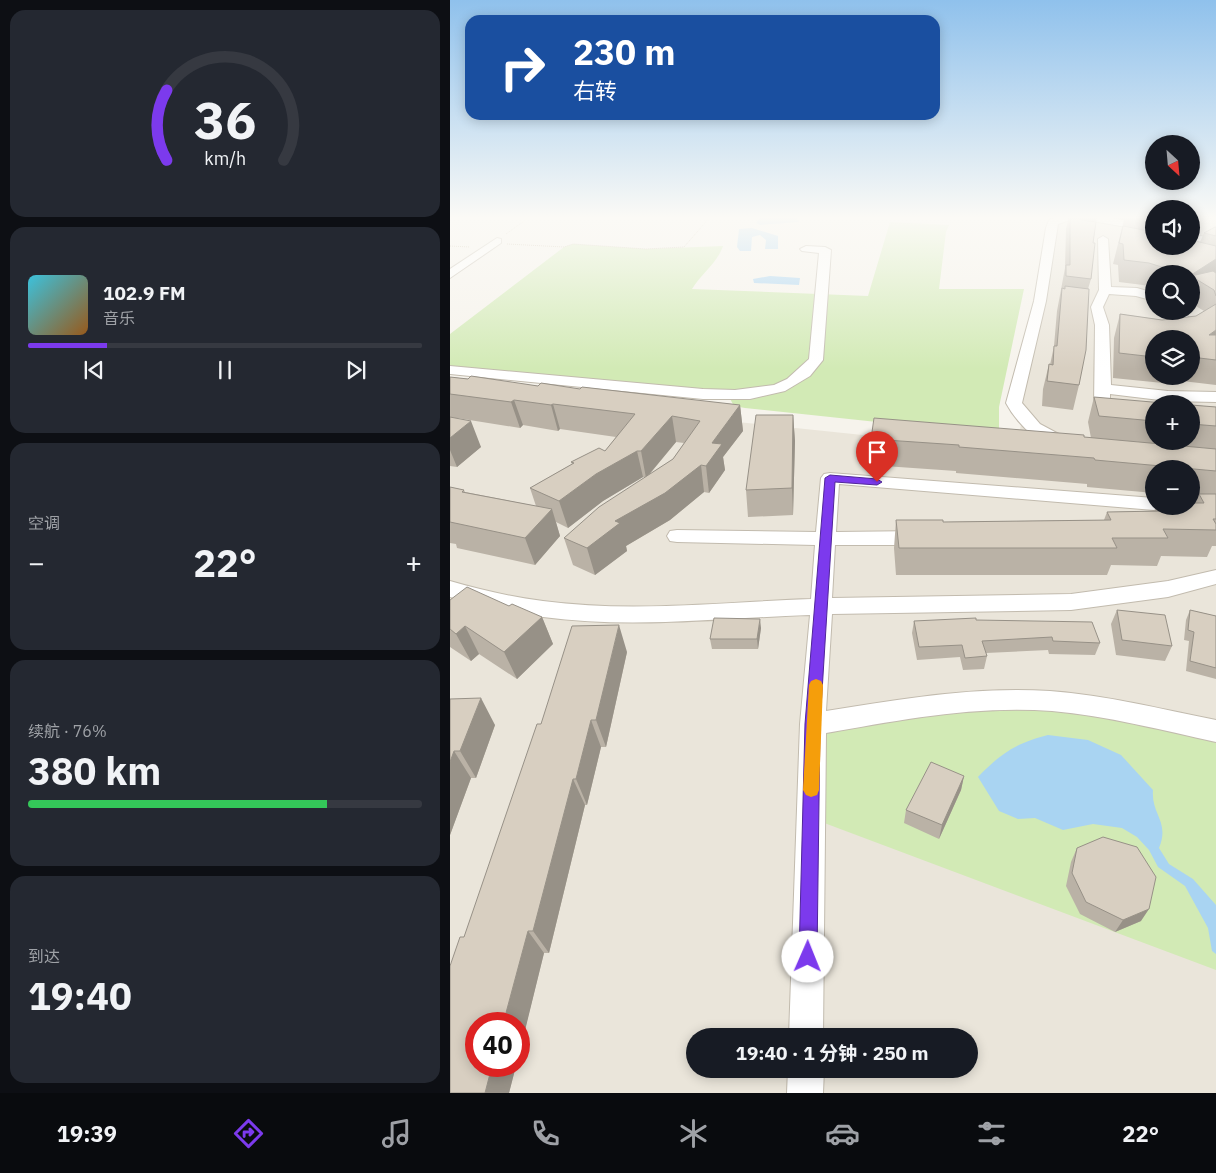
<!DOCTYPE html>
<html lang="zh">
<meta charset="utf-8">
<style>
body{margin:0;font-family:"IBM Plex Sans","Noto Sans SC",sans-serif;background:#242831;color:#f1f3f6;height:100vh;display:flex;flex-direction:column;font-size:19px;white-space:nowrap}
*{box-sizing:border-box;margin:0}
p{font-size:16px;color:#9ea1a6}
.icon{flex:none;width:28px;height:28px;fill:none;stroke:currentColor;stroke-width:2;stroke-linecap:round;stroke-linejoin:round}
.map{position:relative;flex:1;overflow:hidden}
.details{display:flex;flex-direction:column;gap:10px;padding:10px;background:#0d0f14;width:450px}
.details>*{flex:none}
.guide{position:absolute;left:15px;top:15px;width:475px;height:105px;border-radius:15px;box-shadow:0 2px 12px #0003;background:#1a4fa0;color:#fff;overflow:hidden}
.needle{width:32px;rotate:154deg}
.buttons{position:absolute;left:695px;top:135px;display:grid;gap:10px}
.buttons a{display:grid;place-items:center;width:55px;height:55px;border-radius:50%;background:#171b24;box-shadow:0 2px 12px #0003;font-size:25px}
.speed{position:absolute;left:15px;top:1012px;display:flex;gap:10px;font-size:25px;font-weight:700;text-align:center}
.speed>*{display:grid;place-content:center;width:65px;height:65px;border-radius:50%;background:#171b24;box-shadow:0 2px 12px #0003;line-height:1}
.speed .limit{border:8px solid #d22;background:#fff;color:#111}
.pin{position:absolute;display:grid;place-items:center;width:42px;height:42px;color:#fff;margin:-51px -21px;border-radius:50% 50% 50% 0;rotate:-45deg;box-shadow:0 0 5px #0007}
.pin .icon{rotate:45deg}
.me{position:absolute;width:55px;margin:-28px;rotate:1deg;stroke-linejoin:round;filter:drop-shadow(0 0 4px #0008)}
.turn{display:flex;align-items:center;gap:18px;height:105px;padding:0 25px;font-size:22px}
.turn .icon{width:65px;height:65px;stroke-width:2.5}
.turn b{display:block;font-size:35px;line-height:42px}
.big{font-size:38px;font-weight:700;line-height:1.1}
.details .tile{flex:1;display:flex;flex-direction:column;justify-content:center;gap:8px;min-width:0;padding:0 18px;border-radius:15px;background:#242831}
.details .dial{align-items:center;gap:0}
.dial svg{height:130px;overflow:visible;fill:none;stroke:#363941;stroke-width:7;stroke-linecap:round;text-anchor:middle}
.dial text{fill:#f1f3f6;stroke:none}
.song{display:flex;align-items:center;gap:15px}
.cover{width:60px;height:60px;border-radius:8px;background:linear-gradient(135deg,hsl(190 70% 55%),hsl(30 70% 35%))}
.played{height:5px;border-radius:2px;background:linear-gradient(90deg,#7c3aed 20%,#363941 20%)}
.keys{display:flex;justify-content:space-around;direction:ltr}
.heat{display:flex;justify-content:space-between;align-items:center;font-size:28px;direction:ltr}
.charge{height:8px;border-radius:4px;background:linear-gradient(90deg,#34c759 76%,#363941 0)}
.trip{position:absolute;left:236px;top:1028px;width:292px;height:50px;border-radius:25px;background:#171b24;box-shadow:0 2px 12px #0003;font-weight:700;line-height:50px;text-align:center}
.menu{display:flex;height:80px;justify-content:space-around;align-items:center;background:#090b0e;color:#9ea1a6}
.menu .icon{width:35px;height:35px}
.menu .selected{color:#7c3aed}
.menu b{font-size:22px;color:#f1f3f6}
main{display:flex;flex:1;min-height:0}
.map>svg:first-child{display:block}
.residential{fill:#eae5da;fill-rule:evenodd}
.green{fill:#d2eab5}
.water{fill:#a9d4f2}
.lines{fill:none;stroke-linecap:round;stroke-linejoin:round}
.minor-casing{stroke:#c2bbae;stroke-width:2}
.path{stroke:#c4b79f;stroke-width:1;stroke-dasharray:1 1;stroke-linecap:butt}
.minor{fill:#fff;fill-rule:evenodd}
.wall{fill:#bab2a6;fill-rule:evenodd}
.shaded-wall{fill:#979187}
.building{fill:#d8cfc1;stroke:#979187}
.route{fill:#7c3aed;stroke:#51269a}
.slow{fill:#f59e0b}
</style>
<main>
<section class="details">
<div class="tile dial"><svg viewBox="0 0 100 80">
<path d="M14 69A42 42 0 1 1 86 69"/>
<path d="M14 69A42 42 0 0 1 14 26" stroke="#7c3aed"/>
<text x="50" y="56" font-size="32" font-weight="700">36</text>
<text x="50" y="72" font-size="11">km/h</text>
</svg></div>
<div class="tile">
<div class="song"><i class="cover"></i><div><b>102.9 FM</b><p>音乐</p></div></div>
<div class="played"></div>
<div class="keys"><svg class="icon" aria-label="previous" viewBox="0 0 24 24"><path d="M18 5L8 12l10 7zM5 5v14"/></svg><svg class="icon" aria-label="pause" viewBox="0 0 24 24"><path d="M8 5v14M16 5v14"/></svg><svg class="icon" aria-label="next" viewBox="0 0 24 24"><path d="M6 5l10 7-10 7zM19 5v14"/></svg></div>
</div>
<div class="tile"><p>空调</p>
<div class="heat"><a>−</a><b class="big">22°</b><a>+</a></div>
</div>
<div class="tile"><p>续航 · 76%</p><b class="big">380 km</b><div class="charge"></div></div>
<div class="tile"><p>到达</p><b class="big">19:40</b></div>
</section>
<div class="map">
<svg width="766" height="1093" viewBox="0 0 766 1093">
<rect width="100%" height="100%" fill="#f6f3ec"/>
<path class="residential" d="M 622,216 L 704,216 L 704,246 L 741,246 L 741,216 L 766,216 L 766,1093 L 0,1093 L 0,392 L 566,451 L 572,419 L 564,403 L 603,222 ZM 704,274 L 741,274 L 741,311 L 704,311 ZM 704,339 L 741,339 L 741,376 L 704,376 ZM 704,404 L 741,404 L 741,441 L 704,441 ZM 704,469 L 741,469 L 741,506 L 704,506 ZM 26,1024 L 69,1024 L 69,1066 L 26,1066 ZM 245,1036 L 520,1036 L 520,1069 L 245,1069 Z"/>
<path class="green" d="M 440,222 L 499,225 L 496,232 L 489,289 L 574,289 L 549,407 L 549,435 L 295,408 L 284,406 L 278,395 L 0,370 L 0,334 L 114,247 L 123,244 L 196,249 L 273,246 C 268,262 251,274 242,289 L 418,296 Z
M 580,700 L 766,731 L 766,970 L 361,818 L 363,724 Z"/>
<path class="water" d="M 311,217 L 346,218 L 349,222 L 310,225 L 306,223 Z
M 302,228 L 328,236 L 328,249 L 315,249 L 316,240 L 310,235 L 302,237 L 301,251 L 290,251 L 287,247 L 289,229 Z
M 320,276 L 350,278 L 349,285 L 304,283 L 303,279 Z
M 598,735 L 638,740 L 671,755 L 703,790 C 701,815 720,821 709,848 L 719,864 L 743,879 L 766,905 L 766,954 L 762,951 L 758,928 L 735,886 L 708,867 L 699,850 L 687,837 L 672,828 L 643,824 L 613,830 L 585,818 L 568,819 L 549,811 L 528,777 C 550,754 566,743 598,735 Z"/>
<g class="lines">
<g class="minor-casing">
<path id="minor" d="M 610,216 L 650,216 L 704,226 L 704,232 L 626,218 L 608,224 L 596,301 L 572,403 L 590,424 L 618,439 L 620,443 L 618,447 C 594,453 566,422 556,403 L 584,301 L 596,228 L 599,220 Z
M 741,234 L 766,239 L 766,245 L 741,240 Z
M 653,236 L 658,239 L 661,287 L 687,288 L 704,293 L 704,301 L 686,296 L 659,294 L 653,307 L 659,325 L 661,385 L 718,391 L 766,392 L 766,402 L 718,401 L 660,394 L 660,402 L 704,407 L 704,417 L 652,411 L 644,406 L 645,325 L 641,307 L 649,290 L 648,239 Z
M 47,238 L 51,239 L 51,243 L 0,278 L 0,269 Z
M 356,246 L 375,247 L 381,250 L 373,360 L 360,376 L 335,391 L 300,399 L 253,399 L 0,374 L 0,366 L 253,389 L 285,390 L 324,385 L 337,379 L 359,359 L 369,253 L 352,251 L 350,249 Z
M 722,311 L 735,311 L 738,317 C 730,328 715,335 701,332 L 699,329 L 701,326 L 718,322 L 724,316 Z
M 380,473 L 704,498 L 704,506 L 712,506 L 704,510 L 389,484 L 386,532 L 472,531 L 479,533 L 482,538 L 479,543 L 472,545 L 385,545 L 382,598 L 621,594 L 718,581 L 766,570 L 766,584 L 718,597 L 621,610 L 382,614 L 376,711 C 450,699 526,686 600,691 C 656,695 711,709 766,720 L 766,742 C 712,730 657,716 602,711 C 527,705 449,720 376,733 L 373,1036 L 339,1036 L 350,724 L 360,615 C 271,618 181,629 93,617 C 61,613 31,605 0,597 L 0,581 C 31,590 62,597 93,601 C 182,613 272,602 361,599 L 365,545 L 227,542 L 220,541 L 217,536 L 220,531 L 227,530 L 366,532 L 371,478 L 374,474 Z
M 338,1069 L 374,1069 L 373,1093 L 337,1093 Z"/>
</g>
<path class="path" d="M 56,234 L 81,216
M 57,244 L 114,247 L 123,244 L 196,249 L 234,247 L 261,216
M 0,246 L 20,247"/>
<use href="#minor" class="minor"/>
</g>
<path class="wall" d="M 619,216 L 647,216 L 643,243 L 641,279 L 638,289 L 629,385 L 623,410 L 592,406 L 593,389 L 599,364 L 600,365 L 604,346 L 607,311 L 615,268 L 616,229 Z
M 675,216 L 704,216 L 704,246 L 741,246 L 750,242 L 754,233 L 766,227 L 766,385 L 724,380 L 723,384 L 663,378 L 664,338 L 670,314 L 712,320 L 746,316 L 754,311 L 741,303 L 741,274 L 704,274 L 704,288 L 693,285 L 669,282 L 668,265 L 663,264 ZM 704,339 L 741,339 L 741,376 L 704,376 Z
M 0,377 L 88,386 L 130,389 L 290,405 L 293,431 L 273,457 L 275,470 L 259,493 L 254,492 L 220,520 L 176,546 L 177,551 L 145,575 L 123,565 L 114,538 L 195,477 L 193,477 L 153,501 L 118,528 L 106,522 L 110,536 L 85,565 L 7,548 L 6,544 L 0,543 L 0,487 L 14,490 L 15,492 L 86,506 L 80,488 L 122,464 L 121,462 L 155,451 L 166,437 L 110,429 L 108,431 L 73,425 L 70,428 L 7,418 L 31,447 L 7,467 L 0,466 ZM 226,442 L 234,443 L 223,459 L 199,475 Z
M 644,397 L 704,404 L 704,441 L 741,441 L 741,405 L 766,407 L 766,546 L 762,546 L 757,557 L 711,556 L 707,566 L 661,565 L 657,575 L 446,575 L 444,548 L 446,520 L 493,522 L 654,520 L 657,512 L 705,511 L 706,506 L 741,506 L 745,503 L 748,497 L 741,497 L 741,469 L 704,469 L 704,493 L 637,487 L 637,484 L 506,473 L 506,471 L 420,465 L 421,439 L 634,437 L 641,438 L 638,422 Z
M 343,415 L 345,441 L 343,515 L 298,517 L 296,490 Z
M 0,600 L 59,606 L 92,617 L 103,644 L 67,679 L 29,654 L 21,661 L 0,647 Z
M 667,610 L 722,646 L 715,661 L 666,655 L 661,624 Z
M 740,610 L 766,616 L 766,679 L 736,671 L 739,641 L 734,640 L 736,620 Z
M 526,620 L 650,643 L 645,655 L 599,654 L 598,650 L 536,653 L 537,656 L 534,669 L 513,670 L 510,657 L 467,660 L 462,633 L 464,621 Z
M 311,628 L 308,649 L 262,649 L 260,639 Z
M 177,652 L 156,747 L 151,747 L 137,805 L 135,805 L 99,953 L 94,953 L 59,1093 L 0,1093 L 14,937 L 91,724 Z
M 0,699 L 45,725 L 26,778 L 21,778 L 0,835 Z
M 514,776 L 511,790 L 489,839 L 454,823 L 456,810 Z
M 627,848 L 691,921 L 665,932 L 630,914 L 616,886 L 621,862 Z"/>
<path class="shaded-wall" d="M 628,216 L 634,216 L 631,230 Z
M 704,235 L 704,246 L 698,239 Z
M 766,259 L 766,275 L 741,275 Z
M 766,330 L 766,340 L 763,350 L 750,359 L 759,335 Z
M 64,400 L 73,425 L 70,428 L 61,402 Z
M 103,404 L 110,429 L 108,431 L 101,405 Z
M 290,405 L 293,431 L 273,457 L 275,470 L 259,493 L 256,466 L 262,443 Z
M 343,415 L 345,441 L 343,515 L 342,488 Z
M 222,416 L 226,442 L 196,478 L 191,451 Z
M 21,421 L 31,447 L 7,467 L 0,450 L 0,438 Z
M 187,451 L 193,477 L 153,501 L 118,528 L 109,501 L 146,474 Z
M 251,465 L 254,492 L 220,520 L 176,546 L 177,551 L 145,575 L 137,548 L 165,521 Z
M 102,509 L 110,536 L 85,565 L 75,538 Z
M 92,617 L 103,644 L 67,679 L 54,652 Z
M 310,619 L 311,628 L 308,649 L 307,639 Z
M 169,625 L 177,652 L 156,747 L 146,720 Z
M 15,626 L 29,654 L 21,661 L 6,634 Z
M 31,698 L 45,725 L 26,778 L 10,751 Z
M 141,720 L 151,747 L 137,805 L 126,779 Z
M 4,751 L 21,778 L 0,835 L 0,762 Z
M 514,776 L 511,790 L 489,839 L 492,825 Z
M 123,779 L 135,805 L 99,953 L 83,931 Z
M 699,909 L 691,921 L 665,932 L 673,920 Z
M 78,931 L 94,953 L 69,1055 L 69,1024 L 53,1024 Z
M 42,1066 L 66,1066 L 59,1093 L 35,1093 Z"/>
<path class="building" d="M 620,216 L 629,216 L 631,220 L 646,222 L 643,243 L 645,243 L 641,279 L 616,276 L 616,265 L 620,265 Z
M 675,216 L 704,216 L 704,223 L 675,218 Z
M 673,226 L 704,232 L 704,235 L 698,239 L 704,240 L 704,246 L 741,246 L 741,240 L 766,246 L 766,259 L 741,275 L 741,274 L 734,274 L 699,263 L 674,260 L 673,244 L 669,243 Z
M 765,227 L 766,227 L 766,236 L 754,233 Z
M 763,271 L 766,273 L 766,296 L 764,290 L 741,276 Z
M 615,286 L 639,289 L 636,350 L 629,385 L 597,381 L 599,364 L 603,365 L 604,346 L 607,346 L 612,288 L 615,289 Z
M 766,304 L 766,330 L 759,335 L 766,335 L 766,360 L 741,357 L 741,339 L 704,339 L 704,357 L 669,353 L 670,314 L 712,320 L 746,316 Z
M 21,376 L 88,386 L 91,383 L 130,389 L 132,387 L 290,405 L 262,443 L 272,444 L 256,466 L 251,465 L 215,493 L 165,521 L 170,523 L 137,548 L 114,538 L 149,507 L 223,459 L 250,421 L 222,416 L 191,451 L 187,451 L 146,474 L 109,501 L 80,488 L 124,463 L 121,462 L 149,448 L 155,451 L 185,414 L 103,404 L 101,405 L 64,400 L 61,402 L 0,394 L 0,377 L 18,379 Z
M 644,397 L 725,404 L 704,404 L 704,421 L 649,416 Z
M 741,405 L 766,407 L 766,426 L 741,424 Z
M 306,415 L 343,415 L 342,488 L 296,490 Z
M 0,417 L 21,421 L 0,438 Z
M 424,418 L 634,435 L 634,437 L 766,449 L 766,471 L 645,460 L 644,458 L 509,447 L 509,445 L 421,439 Z
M 0,487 L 14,490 L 12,492 L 102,509 L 75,538 L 0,522 Z
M 749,494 L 766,494 L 766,519 L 763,519 L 766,524 L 766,530 L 713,529 L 718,538 L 662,538 L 667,548 L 449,548 L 446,520 L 493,520 L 493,522 L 661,520 L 657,512 L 712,511 L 709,506 L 741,506 L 741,503 L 754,503 Z
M 17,587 L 59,606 L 62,604 L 92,617 L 54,652 L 15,626 L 6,634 L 0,629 L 0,600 Z
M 667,610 L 715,615 L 722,646 L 672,640 Z
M 740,610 L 766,616 L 766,668 L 740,661 L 744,632 L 738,630 Z
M 264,618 L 310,619 L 307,639 L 260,639 Z
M 526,618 L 526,620 L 642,622 L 650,643 L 603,641 L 602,637 L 532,641 L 537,656 L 515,658 L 512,645 L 469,647 L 464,621 Z
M 169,625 L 146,720 L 141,720 L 126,779 L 123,779 L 83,931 L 78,931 L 53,1024 L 26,1024 L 26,1066 L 42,1066 L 35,1093 L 0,1093 L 0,966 L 10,937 L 14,937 L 87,724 L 91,724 L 122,626 Z
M 31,698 L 10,751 L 4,751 L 0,762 L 0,699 Z
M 481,762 L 514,776 L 492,825 L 456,810 Z
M 653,837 L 687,847 L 706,877 L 699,909 L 673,920 L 636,902 L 622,873 L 627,848 Z"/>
<linearGradient id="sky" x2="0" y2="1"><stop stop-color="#8fc1ec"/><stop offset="0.59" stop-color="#fbfaf6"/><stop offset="1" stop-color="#fbfaf6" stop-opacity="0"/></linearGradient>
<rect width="766" height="369" fill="url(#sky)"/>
<path class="route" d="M 380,475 L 427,479 L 432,482 L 427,485 L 385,482 L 370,724 L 367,957 L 364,963 L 358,966 L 351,963 L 349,957 L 355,724 L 375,478 Z"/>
<path class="slow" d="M 366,679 L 371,681 L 373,685 L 369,790 L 367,795 L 361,797 L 356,795 L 353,790 L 359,685 L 361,681 Z"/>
</svg>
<div class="buttons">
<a><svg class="needle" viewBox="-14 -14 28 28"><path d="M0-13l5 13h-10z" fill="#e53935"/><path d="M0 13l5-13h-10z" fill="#9ea1a6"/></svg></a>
<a><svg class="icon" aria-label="sound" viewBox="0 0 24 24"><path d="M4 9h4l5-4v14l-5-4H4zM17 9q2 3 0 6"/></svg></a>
<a><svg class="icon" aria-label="search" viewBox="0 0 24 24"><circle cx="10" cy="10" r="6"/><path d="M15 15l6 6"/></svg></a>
<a><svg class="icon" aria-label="layers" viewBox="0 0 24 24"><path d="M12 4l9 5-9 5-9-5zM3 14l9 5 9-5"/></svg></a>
<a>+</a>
<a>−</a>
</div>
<div class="speed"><div class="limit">40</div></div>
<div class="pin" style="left:427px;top:482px;background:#d93025"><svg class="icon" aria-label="arrive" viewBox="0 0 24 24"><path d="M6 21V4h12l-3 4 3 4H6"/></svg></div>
<svg class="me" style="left:358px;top:957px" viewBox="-20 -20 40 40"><circle r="19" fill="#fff"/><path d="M0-13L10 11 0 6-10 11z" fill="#7c3aed"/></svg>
<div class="trip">19:40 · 1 分钟 · 250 m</div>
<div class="guide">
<div class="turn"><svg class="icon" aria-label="right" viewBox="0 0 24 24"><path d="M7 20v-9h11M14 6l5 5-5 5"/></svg><div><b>230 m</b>右转</div></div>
</div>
</div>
</main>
<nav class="menu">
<b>19:39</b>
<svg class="icon selected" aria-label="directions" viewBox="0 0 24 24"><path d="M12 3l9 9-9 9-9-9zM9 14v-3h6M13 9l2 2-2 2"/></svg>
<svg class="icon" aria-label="music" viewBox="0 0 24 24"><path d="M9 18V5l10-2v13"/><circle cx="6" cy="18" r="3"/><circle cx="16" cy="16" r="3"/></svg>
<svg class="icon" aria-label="phone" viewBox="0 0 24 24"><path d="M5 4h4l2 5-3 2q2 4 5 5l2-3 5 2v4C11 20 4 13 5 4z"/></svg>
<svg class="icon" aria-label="climate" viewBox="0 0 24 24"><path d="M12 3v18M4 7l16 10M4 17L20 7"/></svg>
<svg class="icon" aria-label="car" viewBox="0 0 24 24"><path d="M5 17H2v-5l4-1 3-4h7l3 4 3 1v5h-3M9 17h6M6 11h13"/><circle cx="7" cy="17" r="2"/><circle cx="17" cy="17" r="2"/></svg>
<svg class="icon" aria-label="filters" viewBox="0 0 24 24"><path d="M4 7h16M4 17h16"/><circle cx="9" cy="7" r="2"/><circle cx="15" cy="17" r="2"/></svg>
<b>22°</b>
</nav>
